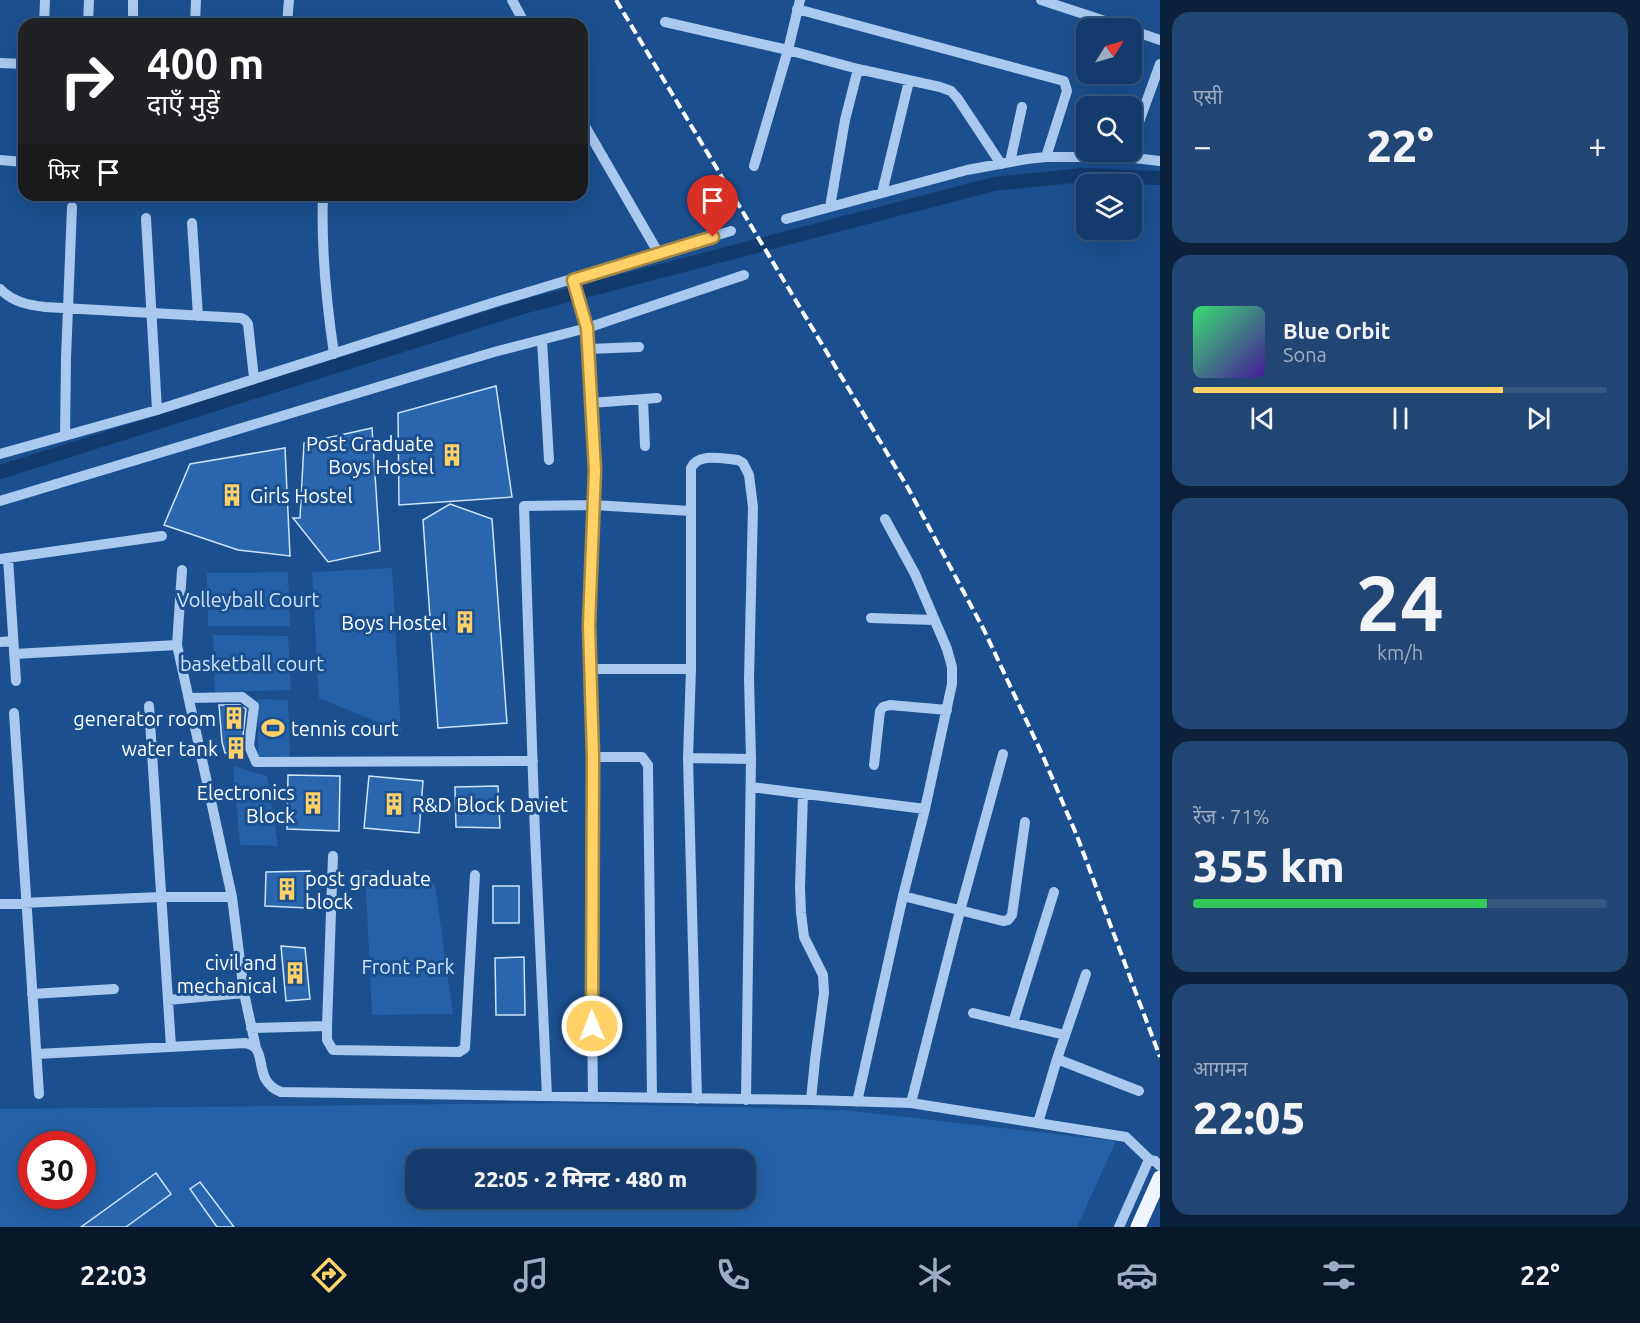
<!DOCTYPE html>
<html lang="hi">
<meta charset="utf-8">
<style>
body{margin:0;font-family:Ubuntu,"Noto Sans Devanagari",sans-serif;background:#214673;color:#f1f3f6;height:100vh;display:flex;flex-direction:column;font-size:22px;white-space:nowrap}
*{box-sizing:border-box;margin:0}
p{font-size:20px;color:#9dadc1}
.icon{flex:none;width:33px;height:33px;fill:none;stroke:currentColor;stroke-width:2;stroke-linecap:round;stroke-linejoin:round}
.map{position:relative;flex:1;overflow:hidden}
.panel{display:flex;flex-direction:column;gap:12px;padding:12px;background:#0b203b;width:480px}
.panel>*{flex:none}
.top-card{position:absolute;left:18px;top:18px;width:570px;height:183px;border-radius:18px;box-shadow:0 6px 24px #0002,0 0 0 2px #33557e;background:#202124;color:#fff;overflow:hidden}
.needle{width:39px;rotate:53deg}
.controls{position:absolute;left:1076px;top:18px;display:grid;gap:12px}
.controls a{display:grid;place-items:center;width:66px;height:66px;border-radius:12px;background:#143b6b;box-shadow:0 6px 24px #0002,0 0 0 2px #33557e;font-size:30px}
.speed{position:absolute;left:18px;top:1131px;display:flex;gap:12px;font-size:30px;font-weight:700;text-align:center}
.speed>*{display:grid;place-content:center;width:78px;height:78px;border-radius:50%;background:#143b6b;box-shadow:0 6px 24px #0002,0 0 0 2px #33557e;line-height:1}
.speed .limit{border:9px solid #d22;background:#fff;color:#111}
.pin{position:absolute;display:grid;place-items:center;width:51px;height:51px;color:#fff;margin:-62px -26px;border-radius:50% 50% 50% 0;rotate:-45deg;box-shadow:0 0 6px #0007}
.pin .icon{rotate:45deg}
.me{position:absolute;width:66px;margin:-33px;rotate:359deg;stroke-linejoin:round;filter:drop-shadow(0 0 4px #0008)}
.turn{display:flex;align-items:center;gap:21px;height:126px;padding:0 30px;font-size:27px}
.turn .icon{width:78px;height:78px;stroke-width:2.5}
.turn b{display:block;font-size:42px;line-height:51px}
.then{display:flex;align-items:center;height:57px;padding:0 30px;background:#0003;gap:12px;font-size:22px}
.big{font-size:45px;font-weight:800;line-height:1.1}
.panel .widget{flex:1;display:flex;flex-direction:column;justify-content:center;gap:9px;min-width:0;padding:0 21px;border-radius:18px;background:#214673}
.panel .dial{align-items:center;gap:0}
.dial b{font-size:78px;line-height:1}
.song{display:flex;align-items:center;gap:18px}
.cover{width:72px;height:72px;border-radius:9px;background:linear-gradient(135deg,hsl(140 70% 55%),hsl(260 70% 35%))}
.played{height:6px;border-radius:3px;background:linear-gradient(90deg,#ffd166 75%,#33557e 75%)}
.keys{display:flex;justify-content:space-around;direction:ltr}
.heat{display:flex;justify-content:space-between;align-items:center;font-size:33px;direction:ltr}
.charge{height:9px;border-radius:4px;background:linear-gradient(90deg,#34c759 71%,#33557e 0)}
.trip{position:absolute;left:405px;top:1149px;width:351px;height:60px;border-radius:18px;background:#143b6b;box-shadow:0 6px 24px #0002,0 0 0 2px #33557e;font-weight:800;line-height:60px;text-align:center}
.tab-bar{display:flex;height:96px;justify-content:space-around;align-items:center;background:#08182b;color:#9dadc1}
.tab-bar .icon{width:42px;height:42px}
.tab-bar .on{color:#ffd166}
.tab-bar b{font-size:27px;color:#f1f3f6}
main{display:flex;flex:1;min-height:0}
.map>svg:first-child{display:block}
.green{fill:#2461a8;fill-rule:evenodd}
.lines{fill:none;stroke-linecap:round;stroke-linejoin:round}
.canal{stroke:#123a6d;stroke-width:14}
.building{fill:#2a66ad;stroke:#cfe3fa;stroke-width:1.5}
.minor{stroke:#a9c9ee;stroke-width:10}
.major{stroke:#f0f6ff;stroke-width:15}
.rail{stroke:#fff;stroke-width:4;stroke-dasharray:10 4.5;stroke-linecap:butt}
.route-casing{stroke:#a68842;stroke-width:15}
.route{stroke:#ffd166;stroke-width:10}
.labels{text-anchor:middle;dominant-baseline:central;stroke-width:6;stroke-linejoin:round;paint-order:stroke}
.poi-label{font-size:20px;fill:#fff;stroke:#1b4f8f;text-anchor:end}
.park-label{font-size:20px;fill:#cfe3fa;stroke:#1b4f8f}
</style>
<main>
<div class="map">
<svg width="1160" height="1227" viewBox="0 0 1160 1227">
<rect width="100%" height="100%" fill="#1b4f8f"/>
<path class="green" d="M 392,568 L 401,732 L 319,698 L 312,572 Z
M 288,572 L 290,626 L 208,626 L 207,573 Z
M 213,635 L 288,636 L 291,690 L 215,692 Z
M 258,699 L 288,700 L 290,757 L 258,757 Z
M 233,766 L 267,776 L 278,846 L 240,845 Z
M 365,870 L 435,885 L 453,1014 L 372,1015 Z
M 561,1103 L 844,1110 L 1116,1141 L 1077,1227 L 0,1227 L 0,1109 ZM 32,1144 L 82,1144 L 82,1196 L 32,1196 ZM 416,1160 L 746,1160 L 746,1198 L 416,1198 Z"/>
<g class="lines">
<path class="canal" d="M 0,472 L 523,307 L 994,184 L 1083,175 L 1160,178"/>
</g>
<path class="building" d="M 496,386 L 512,497 L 399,505 L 398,413 Z
M 372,428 L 380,551 L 328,562 L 293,518 L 300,518 L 304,443 Z
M 285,448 L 290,556 L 238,550 L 164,525 L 190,464 Z
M 450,504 L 492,519 L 507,723 L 438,728 L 423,520 Z
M 219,705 L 240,705 L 246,709 L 242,745 L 244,752 L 225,753 L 222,742 Z
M 288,775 L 340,776 L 339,831 L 287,829 Z
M 369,776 L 423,781 L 419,833 L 364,828 Z
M 498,786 L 500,828 L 456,827 L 455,787 Z
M 310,871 L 308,908 L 265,906 L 266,872 Z
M 493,886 L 519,886 L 519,923 L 493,923 Z
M 281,946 L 305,948 L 310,999 L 286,1001 Z
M 524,957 L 525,1015 L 496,1015 L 495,958 Z
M 156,1173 L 171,1194 L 126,1227 L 81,1227 Z
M 200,1182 L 234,1227 L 217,1227 L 190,1189 Z"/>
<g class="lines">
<path class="minor" d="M 512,0 L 525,24
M 1041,0 L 1126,28
M 797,9 L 1064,81 L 1067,91 L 1046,157
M 665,22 L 788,50 L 858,69 L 940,87 L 951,91 L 958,99 L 1001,164
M 44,24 L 45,0
M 88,24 L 89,0
M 133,24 L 133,0
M 195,24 L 196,0
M 287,24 L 289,0
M 1131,30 L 1160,40
M 0,63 L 24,64
M 582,121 L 659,254
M 1131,144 L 1160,64
M 0,160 L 24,162
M 1010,162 L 1022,107
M 754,166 L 788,50 L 800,0
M 882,193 L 909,81
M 323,195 C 321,250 326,300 334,354
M 830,207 L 845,120 L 858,69
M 146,218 L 157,410
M 786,219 L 967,170 L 1027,159 L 1046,157 L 1126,157 L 1160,161
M 192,223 L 198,316
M 573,280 L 587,328 L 595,470 L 589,625 L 593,757 L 591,931 L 593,1097
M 0,289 C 13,302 28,305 45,307 L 241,318 L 245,320 L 248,324 L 254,378
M 542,340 L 549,460
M 588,349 L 639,347
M 643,399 L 645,446
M 591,403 L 657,398
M 65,436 L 66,358 L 72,207
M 0,454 L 157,410 L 492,303 L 731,231
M 0,501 L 494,352 L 587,328 L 744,275
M 8,558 L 16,681
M 0,559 L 162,536
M 182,570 L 177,645 L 232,897 L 244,993 L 256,1048
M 871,618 L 934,620
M 0,642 L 13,641
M 14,654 L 177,645
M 589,669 L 691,669
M 189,698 L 242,697 L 254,706 L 249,746 L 256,762 L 533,761
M 149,706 L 171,1047
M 14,713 L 39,1094
M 593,757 L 642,757 L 648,765 L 652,1098
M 688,758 L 751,759
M 874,765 L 880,711 L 883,707 L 890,705 L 947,710
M 751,787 L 925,809
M 803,794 L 800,887 L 801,913 L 804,937 L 823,975 L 824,993 L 815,1060 L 811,1100
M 903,896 L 1003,921 L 1008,920 L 1012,915 L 1025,822
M 0,904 L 160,897 L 232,897
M 32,994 L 114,989
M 168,1000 L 244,993
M 973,1013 L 1065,1035
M 1013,1023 L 1054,892
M 327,1026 L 327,1040 L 333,1050 L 459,1052 L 465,1048 L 475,875
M 251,1028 L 327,1026 L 333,856
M 37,1054 L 245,1043 C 271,1047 250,1080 281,1092 L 811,1100 L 911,1103 L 1126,1137 L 1150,1160
M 1057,1059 L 1139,1091
M 547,1096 L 535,835 L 524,506 L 594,505 L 690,511
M 697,1099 L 688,758 L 691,669 L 691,468 C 698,452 724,459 738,460 L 743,463 L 749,475 L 753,507 L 749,679 L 751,759 L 746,1100
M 857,1102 L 903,896 L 925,809 L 952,684 L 952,667 L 947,649 L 915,574 L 885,519
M 911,1103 L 960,911 L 1003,754
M 1038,1123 L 1057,1059 L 1086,974
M 1119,1227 L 1147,1164 L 1150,1160 L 1155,1161 L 1160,1166"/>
<path class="major" d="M 1138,1227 L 1160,1178"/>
<path class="rail" d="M 616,0 L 908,488 L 984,630 L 1042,754 L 1077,836 L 1160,1057"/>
</g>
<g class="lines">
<g class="route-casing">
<path id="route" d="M 592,1026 L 593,757 L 589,625 L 595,470 L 587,328 L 573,280 L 713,237"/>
</g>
<use href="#route" class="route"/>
</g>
<defs>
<g id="building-bare" transform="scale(1.8)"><path d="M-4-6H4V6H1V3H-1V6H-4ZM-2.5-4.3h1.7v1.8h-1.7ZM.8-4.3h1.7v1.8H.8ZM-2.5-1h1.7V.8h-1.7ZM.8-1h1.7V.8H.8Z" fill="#ffd166" stroke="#1b4f8f" stroke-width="2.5" paint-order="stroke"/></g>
<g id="stadium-bare" transform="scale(1.8)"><path d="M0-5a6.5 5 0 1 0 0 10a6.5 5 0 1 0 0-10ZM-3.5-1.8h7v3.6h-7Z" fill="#ffd166" stroke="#1b4f8f" stroke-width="2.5" paint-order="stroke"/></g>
</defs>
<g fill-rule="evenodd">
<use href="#building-bare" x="452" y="455"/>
<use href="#building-bare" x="232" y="495"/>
<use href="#building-bare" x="465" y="622"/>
<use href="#building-bare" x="234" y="718"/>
<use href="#stadium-bare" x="273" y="728"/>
<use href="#building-bare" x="236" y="748"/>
<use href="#building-bare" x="313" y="803"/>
<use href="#building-bare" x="394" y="804"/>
<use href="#building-bare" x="287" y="889"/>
<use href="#building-bare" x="295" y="973"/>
</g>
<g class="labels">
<g class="poi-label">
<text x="434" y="443">Post Graduate<tspan x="434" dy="23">Boys Hostel</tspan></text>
<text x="250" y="495" text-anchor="start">Girls Hostel</text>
<text x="447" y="622">Boys Hostel</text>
<text x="216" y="718">generator room</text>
<text x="291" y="728" text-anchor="start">tennis court</text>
<text x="218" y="748">water tank</text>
<text x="295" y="792">Electronics<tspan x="295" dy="23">Block</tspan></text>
<text x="412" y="804" text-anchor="start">R&amp;D Block Daviet</text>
<text x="305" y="878" text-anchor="start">post graduate<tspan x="305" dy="23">block</tspan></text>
<text x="277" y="962">civil and<tspan x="277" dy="23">mechanical</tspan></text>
</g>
<g class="park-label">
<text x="248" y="599">Volleyball Court</text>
<text x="252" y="663">basketball court</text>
<text x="408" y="966">Front Park</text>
</g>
</g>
</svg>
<div class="controls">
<a><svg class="needle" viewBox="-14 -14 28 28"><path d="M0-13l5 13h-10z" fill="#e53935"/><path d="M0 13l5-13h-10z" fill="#9dadc1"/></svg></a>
<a><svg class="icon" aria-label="search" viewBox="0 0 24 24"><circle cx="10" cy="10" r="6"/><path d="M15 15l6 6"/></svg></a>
<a><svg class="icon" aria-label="layers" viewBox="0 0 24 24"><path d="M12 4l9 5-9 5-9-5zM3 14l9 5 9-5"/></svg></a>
</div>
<div class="speed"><div class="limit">30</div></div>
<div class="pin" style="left:713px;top:237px;background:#d93025"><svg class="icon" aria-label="arrive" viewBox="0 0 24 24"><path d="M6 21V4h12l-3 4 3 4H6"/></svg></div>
<svg class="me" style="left:592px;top:1026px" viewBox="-20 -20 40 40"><circle r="17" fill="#ffd166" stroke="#fff" stroke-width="3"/><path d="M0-11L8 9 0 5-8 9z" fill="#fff"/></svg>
<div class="trip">22:05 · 2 मिनट · 480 m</div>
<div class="top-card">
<div class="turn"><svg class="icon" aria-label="right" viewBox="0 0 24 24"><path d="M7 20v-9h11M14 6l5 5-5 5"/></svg><div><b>400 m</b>दाएँ मुड़ें</div></div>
<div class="then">फिर<svg class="icon" aria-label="arrive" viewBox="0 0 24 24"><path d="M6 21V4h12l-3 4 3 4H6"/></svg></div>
</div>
</div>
<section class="panel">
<div class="widget"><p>एसी</p>
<div class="heat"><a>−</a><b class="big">22°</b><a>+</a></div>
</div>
<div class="widget">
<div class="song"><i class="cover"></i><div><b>Blue Orbit</b><p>Sona</p></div></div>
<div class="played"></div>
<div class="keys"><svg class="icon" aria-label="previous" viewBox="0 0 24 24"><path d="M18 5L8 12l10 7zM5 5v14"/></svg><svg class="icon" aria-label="pause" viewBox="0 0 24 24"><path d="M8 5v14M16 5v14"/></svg><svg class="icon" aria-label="next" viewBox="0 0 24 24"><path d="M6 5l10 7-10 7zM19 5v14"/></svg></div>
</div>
<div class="widget dial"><b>24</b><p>km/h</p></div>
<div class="widget"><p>रेंज · 71%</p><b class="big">355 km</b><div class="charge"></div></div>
<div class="widget"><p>आगमन</p><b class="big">22:05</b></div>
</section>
</main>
<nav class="tab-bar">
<b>22:03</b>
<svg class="icon on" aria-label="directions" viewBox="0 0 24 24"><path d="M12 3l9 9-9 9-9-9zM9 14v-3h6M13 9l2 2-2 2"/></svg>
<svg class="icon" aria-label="music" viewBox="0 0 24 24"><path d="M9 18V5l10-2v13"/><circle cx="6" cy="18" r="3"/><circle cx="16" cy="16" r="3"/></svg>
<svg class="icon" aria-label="phone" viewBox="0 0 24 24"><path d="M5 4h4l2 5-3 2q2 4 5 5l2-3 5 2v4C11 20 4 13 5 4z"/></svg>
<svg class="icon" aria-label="climate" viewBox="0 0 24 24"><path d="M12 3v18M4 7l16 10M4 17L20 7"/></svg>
<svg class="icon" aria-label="car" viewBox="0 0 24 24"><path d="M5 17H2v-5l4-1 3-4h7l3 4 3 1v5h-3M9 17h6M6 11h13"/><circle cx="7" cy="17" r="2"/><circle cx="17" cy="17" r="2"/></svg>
<svg class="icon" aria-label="filters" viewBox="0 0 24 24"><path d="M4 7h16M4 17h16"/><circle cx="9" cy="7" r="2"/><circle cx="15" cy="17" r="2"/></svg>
<b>22°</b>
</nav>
